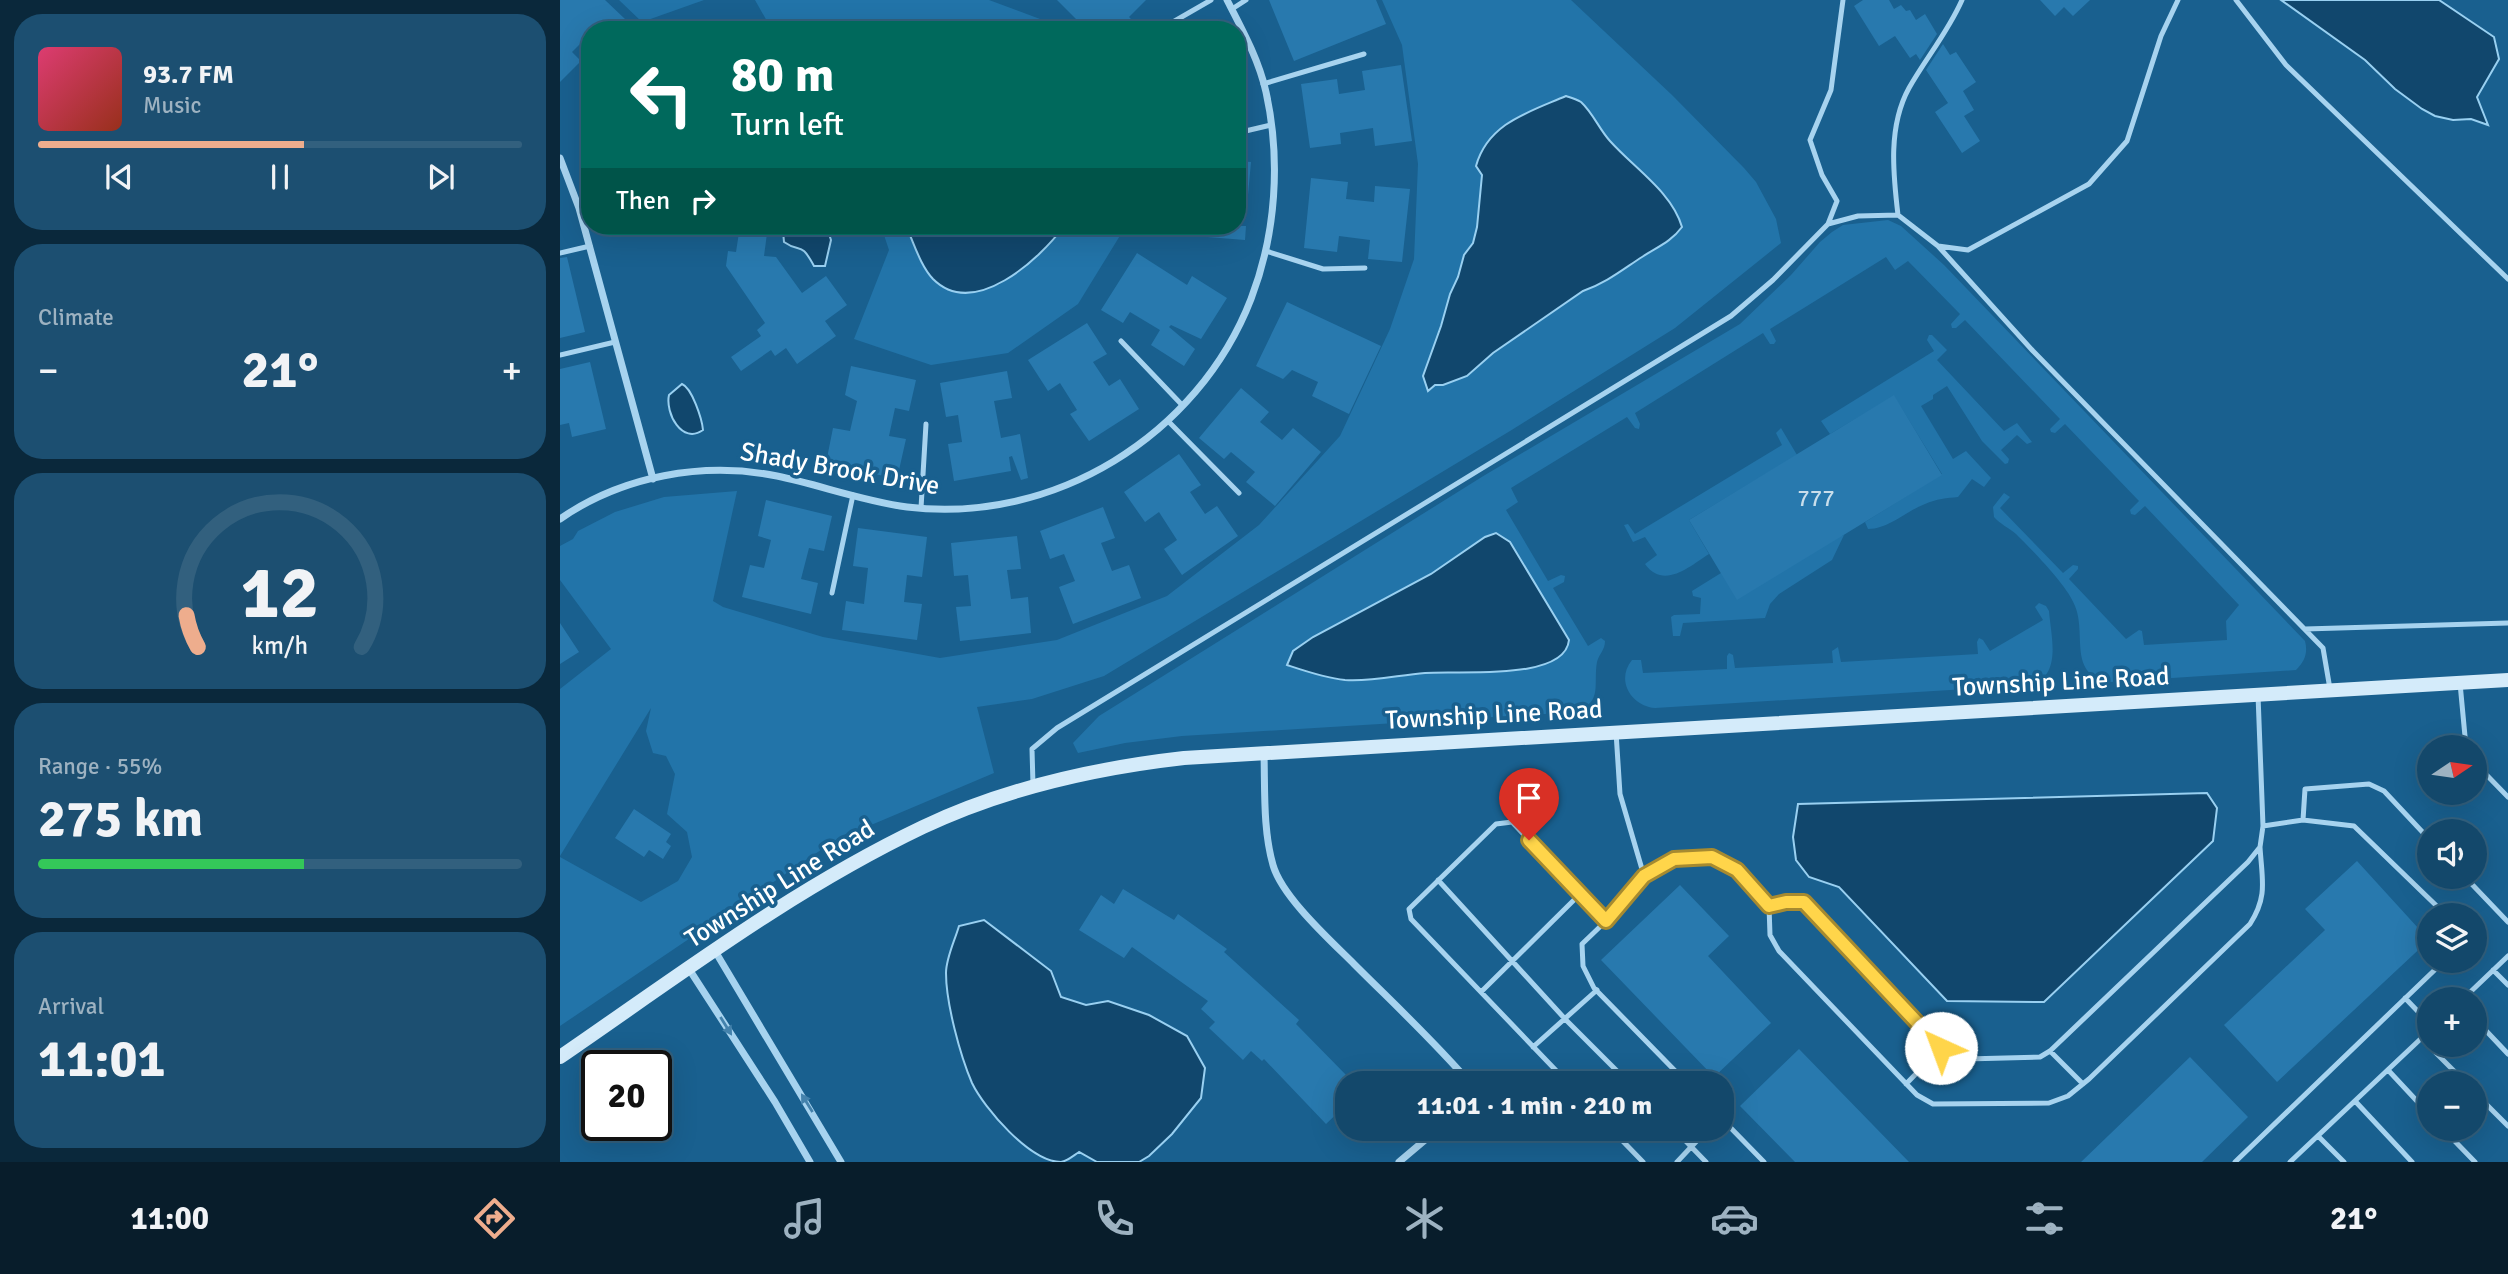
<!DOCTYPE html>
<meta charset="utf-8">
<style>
body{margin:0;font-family:Signika,sans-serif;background:#1c4f71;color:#f1f3f6;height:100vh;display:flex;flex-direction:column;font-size:26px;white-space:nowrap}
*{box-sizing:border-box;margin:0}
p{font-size:23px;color:#9db2c1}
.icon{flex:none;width:38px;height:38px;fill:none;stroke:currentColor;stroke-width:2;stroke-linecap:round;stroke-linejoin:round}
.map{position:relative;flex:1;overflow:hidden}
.side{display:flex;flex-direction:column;gap:14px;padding:14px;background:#0a283b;width:560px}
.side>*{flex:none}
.hud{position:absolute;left:21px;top:21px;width:665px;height:214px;border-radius:28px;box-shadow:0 7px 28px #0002,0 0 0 2px #32607e;background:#00695c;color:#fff;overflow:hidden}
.needle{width:46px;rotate:77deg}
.buttons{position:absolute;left:1857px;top:735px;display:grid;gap:14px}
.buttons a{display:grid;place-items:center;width:70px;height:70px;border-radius:50%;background:#13486b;box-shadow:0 7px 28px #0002,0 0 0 2px #32607e;font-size:35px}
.speed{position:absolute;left:21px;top:1050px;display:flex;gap:14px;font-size:35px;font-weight:700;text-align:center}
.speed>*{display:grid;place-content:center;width:91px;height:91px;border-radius:50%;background:#13486b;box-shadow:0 7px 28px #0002,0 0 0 2px #32607e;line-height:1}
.speed .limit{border:4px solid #111;border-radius:10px;background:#fff;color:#111}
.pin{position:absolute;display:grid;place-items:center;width:60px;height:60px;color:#fff;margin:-72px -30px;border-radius:50% 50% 50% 0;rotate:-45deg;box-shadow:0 0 7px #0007}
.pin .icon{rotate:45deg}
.me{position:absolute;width:77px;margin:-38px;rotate:317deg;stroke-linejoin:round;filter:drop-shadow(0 0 5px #0008)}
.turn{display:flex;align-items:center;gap:24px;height:147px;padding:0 35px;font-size:32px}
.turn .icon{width:91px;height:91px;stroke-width:2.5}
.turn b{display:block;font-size:49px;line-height:60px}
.then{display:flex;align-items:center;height:66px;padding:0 35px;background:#0003;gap:14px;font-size:26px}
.big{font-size:52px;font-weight:700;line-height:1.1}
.side .card{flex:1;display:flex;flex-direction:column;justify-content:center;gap:10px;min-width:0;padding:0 24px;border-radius:28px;background:#1c4f71}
.side .dial{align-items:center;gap:0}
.dial svg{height:182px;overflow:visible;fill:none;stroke:#32607e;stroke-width:7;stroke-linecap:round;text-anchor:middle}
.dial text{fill:#f1f3f6;stroke:none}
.song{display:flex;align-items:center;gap:21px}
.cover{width:84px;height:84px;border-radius:10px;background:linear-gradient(135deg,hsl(340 70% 55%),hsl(10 70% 35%))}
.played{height:7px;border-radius:4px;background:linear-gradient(90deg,#eead8d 55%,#32607e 55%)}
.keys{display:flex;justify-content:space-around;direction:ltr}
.heat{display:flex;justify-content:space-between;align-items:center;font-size:38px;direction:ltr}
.charge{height:10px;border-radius:5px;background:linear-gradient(90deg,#34c759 55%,#32607e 0)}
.trip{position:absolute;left:775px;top:1071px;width:399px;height:70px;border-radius:28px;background:#13486b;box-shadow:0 7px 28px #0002,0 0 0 2px #32607e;font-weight:700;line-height:70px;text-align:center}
.dock{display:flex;height:112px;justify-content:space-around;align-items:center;background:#081d2b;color:#9db2c1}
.dock .icon{width:49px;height:49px}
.dock .active{color:#eead8d}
.dock b{font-size:32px;color:#f1f3f6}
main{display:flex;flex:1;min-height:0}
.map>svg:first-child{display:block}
.green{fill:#2274a9}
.water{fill:#11476d;stroke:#99d0f1;stroke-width:2}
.building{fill:#2879ae}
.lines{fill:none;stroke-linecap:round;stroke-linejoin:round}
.lane{stroke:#a7d3ef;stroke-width:5}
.street{stroke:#a7d3ef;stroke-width:7}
.secondary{stroke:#d4ebfa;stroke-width:14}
.oneway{fill:#4482ac}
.route-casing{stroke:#a68a30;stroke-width:18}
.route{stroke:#ffd54a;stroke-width:12}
.labels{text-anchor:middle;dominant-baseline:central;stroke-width:7;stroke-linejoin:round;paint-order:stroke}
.number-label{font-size:23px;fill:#c9deeb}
.street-label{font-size:26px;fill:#fff;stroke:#19608f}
</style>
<main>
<section class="side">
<div class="card">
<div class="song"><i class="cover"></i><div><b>93.7 FM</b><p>Music</p></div></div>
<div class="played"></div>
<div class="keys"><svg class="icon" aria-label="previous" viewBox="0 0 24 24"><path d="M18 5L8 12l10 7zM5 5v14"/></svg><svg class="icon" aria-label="pause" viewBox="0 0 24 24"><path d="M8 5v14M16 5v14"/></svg><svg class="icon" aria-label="next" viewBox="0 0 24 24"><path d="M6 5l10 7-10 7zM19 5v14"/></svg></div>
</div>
<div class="card"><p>Climate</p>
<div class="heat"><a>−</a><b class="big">21°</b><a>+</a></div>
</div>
<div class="card dial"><svg viewBox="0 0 100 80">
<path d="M14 69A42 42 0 1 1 86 69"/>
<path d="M14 69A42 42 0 0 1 9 55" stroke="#eead8d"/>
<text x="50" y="56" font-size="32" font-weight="700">12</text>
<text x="50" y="72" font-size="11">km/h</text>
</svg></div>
<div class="card"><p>Range · 55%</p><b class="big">275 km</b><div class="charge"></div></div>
<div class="card"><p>Arrival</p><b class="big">11:01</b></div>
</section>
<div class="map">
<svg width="1948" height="1162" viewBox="0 0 1948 1162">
<rect width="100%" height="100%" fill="#19608f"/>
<path class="green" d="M 59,0 L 144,0 L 82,22 Z
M 195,0 L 429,0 L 480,19 L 491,30 L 371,30 L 363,23 L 344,30 L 212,30 Z
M 822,0 L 1011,0 L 1112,95 L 1184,168 L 1196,182 L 1216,219 L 1221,243 L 1115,328 L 950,431 L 544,676 L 472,699 L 417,707 L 434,773 L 304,828 L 283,835 L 0,1026 L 0,857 L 81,902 L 118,881 L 132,857 L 127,832 L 107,814 L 115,774 L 106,756 L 93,753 L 86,731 L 91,708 L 0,856 L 0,689 L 51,649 L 0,580 L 0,546 L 13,539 L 18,531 L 55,512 L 104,497 L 177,491 L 153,601 L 163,607 L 263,637 L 380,658 L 497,640 L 607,596 L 699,525 L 780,436 L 830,329 L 854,259 L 858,164 L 842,45 Z
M 1328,220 L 1341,226 L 1384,265 L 1745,641 C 1748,653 1745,661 1736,670 L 1550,682 C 1507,675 1527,635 1515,606 C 1508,586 1471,549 1456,534 C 1449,528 1440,524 1434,517 L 1433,507 L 1444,493 L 1450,497 L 1440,508 L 1503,573 L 1513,565 L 1518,566 L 1518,569 L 1509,579 L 1566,639 L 1579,630 L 1582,631 L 1584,645 L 1667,640 L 1666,621 L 1679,605 L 1585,506 L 1575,515 L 1571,514 L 1570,510 L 1579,501 L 1505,424 L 1495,433 L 1491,432 L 1490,429 L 1500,419 L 1405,320 L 1396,328 L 1392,328 L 1391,324 L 1400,314 L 1348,261 L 1335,270 L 1326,257 L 1210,329 L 1216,341 L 1214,344 L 1210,344 L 1203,333 L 1075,413 L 1080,424 L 1079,429 L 1075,428 L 1067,417 L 951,488 L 958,502 L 946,510 L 988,581 L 1001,575 L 1005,576 L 1004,582 L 993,588 L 1028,646 L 1041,638 L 1045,641 C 1045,650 1039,654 1037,662 C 1033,684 1043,701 1017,712 L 622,736 L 565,743 L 518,753 L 513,743 L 539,716 L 925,475 L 1180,324 L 1231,275 L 1260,242 L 1272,232 L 1283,225 Z
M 321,226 L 346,226 L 365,268 L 439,285 L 484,250 L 504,226 L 562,226 L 561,234 L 518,304 L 448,353 L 371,365 L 294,339 L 329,250 Z
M 1369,335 L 1372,335 L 1387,350 L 1377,360 L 1444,431 L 1457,423 L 1472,442 L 1467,444 L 1457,435 L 1441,450 L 1449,459 L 1448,463 L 1445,464 L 1422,441 L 1387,386 L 1373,395 L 1373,399 L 1361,406 L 1393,459 L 1406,451 L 1431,478 L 1424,487 L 1412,479 L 1398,497 C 1387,498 1376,499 1365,504 C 1346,511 1329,529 1308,529 L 1305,522 L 1382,474 L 1334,396 L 1270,434 L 1261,421 L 1374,351 L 1367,340 Z
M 1221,428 L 1237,455 L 1129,520 L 1149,554 C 1130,566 1104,590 1085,564 L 1097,555 L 1085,537 L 1073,542 L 1064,525 L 1068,524 L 1075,534 L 1222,445 L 1216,433 Z
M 1284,535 L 1272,560 L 1219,594 L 1210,604 L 1205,618 L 1123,623 L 1120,636 L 1113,636 L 1111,617 L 1114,615 L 1140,614 L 1141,598 L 1133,596 L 1132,591 L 1161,573 Z
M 1479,603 L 1486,606 L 1489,611 C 1491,637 1502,674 1472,685 L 1095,708 C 1072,706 1055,681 1072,660 L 1081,660 L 1083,673 L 1167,669 L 1167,656 L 1169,653 L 1173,655 L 1175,668 L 1273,663 L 1272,651 L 1278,647 L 1281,662 L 1418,654 L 1417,642 L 1419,638 L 1423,640 L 1430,651 L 1483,620 L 1475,607 Z"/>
<path class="water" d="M 1721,0 L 1879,0 L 1934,37 L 1939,59 L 1917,97 L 1928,125 L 1911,119 L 1893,120 L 1875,116 L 1862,109 L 1835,89 L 1805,60 Z
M 1006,96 C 1012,98 1016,99 1021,102 C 1033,113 1039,129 1050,141 C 1074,168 1112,192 1122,227 C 1111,242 1097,247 1082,257 C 1062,270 1046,283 1023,291 L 933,353 L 907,376 L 883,385 L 875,385 L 868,391 L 863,376 L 881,326 L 890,294 L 898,277 L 904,255 L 913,243 L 917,227 L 922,175 L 916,166 C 928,123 969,112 1006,96 Z
M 231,226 L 246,230 L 264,230 L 269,234 L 271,240 L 265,266 L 254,266 C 240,240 241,254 224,242 L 223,231 Z
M 346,226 L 504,226 C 480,259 414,320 373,279 C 360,265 354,243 346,226 Z
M 122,384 C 132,388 142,419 143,430 C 122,445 105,413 109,395 Z
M 936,533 L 950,542 L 1009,640 C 1005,682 896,670 865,673 C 839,675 811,682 785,680 C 765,678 745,671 727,665 L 733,651 L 753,637 L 871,574 L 925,537 Z
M 1647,793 L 1657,808 L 1653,841 L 1484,1002 L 1387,1001 L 1279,887 L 1249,877 L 1236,860 L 1233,837 L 1238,804 Z
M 424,920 L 491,971 L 501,997 L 526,1005 L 548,1001 L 589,1015 L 627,1036 L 645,1068 L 641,1098 L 612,1134 L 589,1156 L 579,1162 L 537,1162 L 519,1152 C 514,1155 508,1161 501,1162 C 470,1162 424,1108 412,1083 C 400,1055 386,1003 386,973 C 386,958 395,940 399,926 Z"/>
<path class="building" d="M 0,0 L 45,0 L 65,19 L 54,30 L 30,30 L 30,34 L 12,52 L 21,61 L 0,82 Z
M 497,0 L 586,0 L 569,17 L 582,30 L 527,30 Z
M 709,0 L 816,0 L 826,24 L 734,61 Z
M 1303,0 L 1329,0 L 1334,9 L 1341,5 L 1346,11 L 1350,10 L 1356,20 L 1365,14 L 1377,34 L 1360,60 L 1356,54 L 1350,58 L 1335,36 L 1319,46 L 1294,6 Z
M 1480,0 L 1530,0 L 1513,16 L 1504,7 L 1495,16 Z
M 1383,44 L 1390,55 L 1396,52 L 1416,82 L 1403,91 L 1414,110 L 1404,116 L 1420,141 L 1402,153 L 1375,112 L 1388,103 L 1366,70 Z
M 841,65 L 852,141 L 815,146 L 813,128 L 780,133 L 781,144 L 750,148 L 741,84 L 777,79 L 779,94 L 805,90 L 802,71 Z
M 677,161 L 691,162 L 687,206 L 677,205 Z
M 751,178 L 788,182 L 786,199 L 814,202 L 815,186 L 850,189 L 842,262 L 808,259 L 810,240 L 779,236 L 777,252 L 744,248 Z
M 180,226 L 208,226 L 204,256 L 216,257 L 242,293 L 266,276 L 287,305 L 265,321 L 276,336 L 237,364 L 226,348 L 215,356 L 211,350 L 181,371 L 171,357 L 201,336 L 197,330 L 205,323 L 166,266 L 168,251 L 176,252 Z
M 636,226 L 686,226 L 685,240 L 635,236 Z
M 577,253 L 627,285 L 632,276 L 667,298 L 641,339 L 611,325 L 609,327 L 635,349 L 624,366 L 591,345 L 600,330 L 570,312 L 563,323 L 541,310 Z
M 7,257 L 25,332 L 0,338 L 0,258 Z
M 727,302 L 821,346 L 789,414 L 752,396 L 758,382 L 732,370 L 723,379 L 696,366 Z
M 527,323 L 547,354 L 533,362 L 549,386 L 560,379 L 579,409 L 529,441 L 510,414 L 517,410 L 500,383 L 488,391 L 468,360 Z
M 30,362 L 46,429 L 12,437 L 9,423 L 0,425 L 0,369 Z
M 291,366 L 356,380 L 349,411 L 335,408 L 329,436 L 346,439 L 337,479 L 266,463 L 273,428 L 290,431 L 297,401 L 285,395 Z
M 447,371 L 452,398 L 434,401 L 441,438 L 460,434 L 468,478 L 461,480 L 452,456 L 449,457 L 451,471 L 394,481 L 388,444 L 402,442 L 398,415 L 386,417 L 380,383 Z
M 681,388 L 709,412 L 700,422 L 722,440 L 733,428 L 761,452 L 715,506 L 686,482 L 695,472 L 671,452 L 664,459 L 639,438 Z
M 1334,395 L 1382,475 L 1177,600 L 1129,520 Z
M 619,454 L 641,485 L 630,492 L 645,514 L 657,506 L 678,536 L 622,575 L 604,549 L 617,540 L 599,512 L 585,522 L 564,492 Z
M 206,500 L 272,516 L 264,551 L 249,548 L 241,579 L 258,583 L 251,614 L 182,597 L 190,565 L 204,568 L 211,540 L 198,536 Z
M 543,507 L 555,538 L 541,543 L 552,571 L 569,565 L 581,598 L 513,624 L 499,587 L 515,581 L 504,554 L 490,559 L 480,531 Z
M 298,528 L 367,537 L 362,577 L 347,575 L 344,602 L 362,604 L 357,640 L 282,630 L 286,601 L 304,604 L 308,568 L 293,566 Z
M 457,536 L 461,569 L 447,570 L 451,599 L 468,597 L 471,633 L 400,641 L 396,607 L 411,606 L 408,575 L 394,576 L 391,543 Z
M 0,623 L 19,652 L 0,664 Z
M 74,809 L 111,834 L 106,842 L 111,846 L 103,859 L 89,850 L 84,857 L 55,838 Z
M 1797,861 L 1869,940 L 1717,1082 L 1664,1025 L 1765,930 L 1745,909 Z
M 1120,885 L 1169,936 L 1148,956 L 1211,1023 L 1154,1077 L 1041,960 Z
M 563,889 L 614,920 L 618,914 L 667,949 L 664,952 L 739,1020 L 736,1024 L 788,1077 L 788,1103 L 766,1124 L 704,1059 L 702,1061 L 691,1051 L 683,1060 L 649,1028 L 655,1022 L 641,1009 L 648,1001 L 572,947 L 564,958 L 519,930 L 541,895 L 554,904 Z
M 1239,1049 L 1349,1162 L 1235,1162 L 1180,1106 Z
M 1630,1057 L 1688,1117 L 1642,1162 L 1521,1162 Z"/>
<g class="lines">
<path class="lane" d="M 1676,0 L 1726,65 L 1948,279
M 672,9 L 686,0
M 599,30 L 651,0
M 703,84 L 804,54
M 677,133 L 711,125
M 1338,215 C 1333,173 1328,126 1349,88 C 1366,58 1388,32 1402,0
M 1268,224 L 1298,216 L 1338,215 L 1378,246 L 1408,250 L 1529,184 L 1567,141 L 1601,36 L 1618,0
M 1378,246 L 1473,351 L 1763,648 L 1770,689
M 706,251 L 763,269 L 805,268
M 0,253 L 30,246
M 561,341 L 623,406
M 0,355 L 55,342
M 608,421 L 679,493
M 361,508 L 366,424
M 272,593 L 293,495
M 1745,629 L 1948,623
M 1900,683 L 1906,747
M 1698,695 L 1703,826 L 1743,820 L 1745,789 L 1809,784 L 1824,791 L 1869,839
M 1914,762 L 1948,797
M 473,785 L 472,749 L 497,728 L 1171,316 L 1213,280 L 1268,224 L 1277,201 L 1262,175 L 1250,140 L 1271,90 L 1283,0
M 1743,820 L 1794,826 L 1886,915
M 1084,876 L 1114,859 L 1152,857 L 1177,870 L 1209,906 L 1226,902 L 1244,902 L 1381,1048 L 1406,1059 L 1480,1057 L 1490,1051 L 1688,862 L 1700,847 L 1703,826
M 1905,877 L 1948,922
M 878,880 L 1006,1020 L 1069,1083
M 1209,906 L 1210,935 L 1219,951 L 1357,1095 L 1373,1104 L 1489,1103 L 1508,1096 L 1529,1079 L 1690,924 C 1708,896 1702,880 1700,847
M 1046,921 L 1022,944 L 1023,966 L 1034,988 L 1127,1083
M 1933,970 L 1948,985
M 921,992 L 1020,894
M 1845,998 L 1869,1023
M 1903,999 L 1948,956
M 1914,1018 L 1948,1054
M 1861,1038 L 1906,1083
M 973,1047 L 1037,990
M 1490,1051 L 1523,1084
M 1828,1070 L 1869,1114
M 1008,1083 L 851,919 L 849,909 L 936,824 L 952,822 L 1046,921 L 1084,876 L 1060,794 L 1056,732
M 1346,1084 L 1381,1048
M 1914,1092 L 1948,1126
M 1795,1101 L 1852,1162
M 1162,1119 L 1204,1162
M 1051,1129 L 1083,1162
M 1114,1129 L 1146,1162
M 1883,1129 L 1915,1162
M 1758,1136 L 1784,1162
M 1117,1162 L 1148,1129
M 1675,1162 L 1884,961
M 1730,1162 L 1869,1031"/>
<path class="street" d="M 0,158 L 19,208 L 93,479
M 0,519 C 62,476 143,461 217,476 C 260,485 303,501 347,507 C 493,525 638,436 691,299 C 716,234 721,160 706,92 C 699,60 682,29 667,0
M 704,754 C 705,791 703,830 713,865 C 722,897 771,941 794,964 C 833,1003 874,1041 910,1083
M 155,951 L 281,1162
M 129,969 L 215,1102 L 250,1162
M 839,1162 L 878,1129"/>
<path class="secondary" d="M 0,1057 C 118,976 233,889 363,827 C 443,789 536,768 624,758 L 1948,680"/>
</g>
<defs><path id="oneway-solid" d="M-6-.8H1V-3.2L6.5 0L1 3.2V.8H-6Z" transform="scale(1.75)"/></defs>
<g class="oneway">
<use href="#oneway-solid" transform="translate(166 1026) rotate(58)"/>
<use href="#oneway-solid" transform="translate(247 1103) rotate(-122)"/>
</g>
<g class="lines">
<g class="route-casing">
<path id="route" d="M 969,840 L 1046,921 L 1084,876 L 1114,859 L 1152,857 L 1177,870 L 1209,906 L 1226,902 L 1244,902 L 1381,1048"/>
</g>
<use href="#route" class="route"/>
</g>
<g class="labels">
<g class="number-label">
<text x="1256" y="498">777</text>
</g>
<g class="street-label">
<text transform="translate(280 469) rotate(10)">Shady Brook Drive</text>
<text transform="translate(1501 682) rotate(-3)">Township Line Road</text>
<text transform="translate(934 715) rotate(-3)">Township Line Road</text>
<text transform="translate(220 884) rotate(-32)">Township Line Road</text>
</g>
</g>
</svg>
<div class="buttons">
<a><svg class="needle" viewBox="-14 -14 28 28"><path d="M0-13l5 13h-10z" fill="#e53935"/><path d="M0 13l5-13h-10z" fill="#9db2c1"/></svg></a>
<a><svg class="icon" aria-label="sound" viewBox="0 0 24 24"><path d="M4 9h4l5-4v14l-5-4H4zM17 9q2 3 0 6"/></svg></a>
<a><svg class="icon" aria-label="layers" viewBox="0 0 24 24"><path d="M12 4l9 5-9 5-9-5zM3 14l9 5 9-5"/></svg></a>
<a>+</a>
<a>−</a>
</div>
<div class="speed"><div class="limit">20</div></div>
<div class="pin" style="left:969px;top:840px;background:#d93025"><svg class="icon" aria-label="arrive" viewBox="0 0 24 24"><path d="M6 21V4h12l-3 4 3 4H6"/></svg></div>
<svg class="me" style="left:1381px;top:1048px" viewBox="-20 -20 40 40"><circle r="19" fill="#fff"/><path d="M0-13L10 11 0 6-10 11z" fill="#ffd54a"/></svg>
<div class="trip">11:01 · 1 min · 210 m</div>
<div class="hud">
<div class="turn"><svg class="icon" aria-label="left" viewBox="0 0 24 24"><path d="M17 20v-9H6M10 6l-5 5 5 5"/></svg><div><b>80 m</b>Turn left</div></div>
<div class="then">Then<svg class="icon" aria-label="right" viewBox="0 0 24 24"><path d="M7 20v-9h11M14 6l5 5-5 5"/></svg></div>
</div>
</div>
</main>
<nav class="dock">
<b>11:00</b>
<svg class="icon active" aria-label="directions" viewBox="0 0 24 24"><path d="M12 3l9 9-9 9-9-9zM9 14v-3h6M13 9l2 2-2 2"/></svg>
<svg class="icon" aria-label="music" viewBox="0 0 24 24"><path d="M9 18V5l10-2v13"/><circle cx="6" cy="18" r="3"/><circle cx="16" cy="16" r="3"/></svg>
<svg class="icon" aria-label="phone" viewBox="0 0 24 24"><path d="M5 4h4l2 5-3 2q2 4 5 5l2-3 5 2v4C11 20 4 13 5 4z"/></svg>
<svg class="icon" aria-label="climate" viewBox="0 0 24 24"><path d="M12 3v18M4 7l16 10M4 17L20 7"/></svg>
<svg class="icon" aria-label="car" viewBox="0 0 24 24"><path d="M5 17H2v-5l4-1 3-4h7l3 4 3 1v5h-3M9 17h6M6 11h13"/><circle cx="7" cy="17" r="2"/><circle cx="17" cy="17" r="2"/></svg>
<svg class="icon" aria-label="filters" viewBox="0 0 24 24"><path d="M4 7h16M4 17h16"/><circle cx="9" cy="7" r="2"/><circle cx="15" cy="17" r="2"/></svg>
<b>21°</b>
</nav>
